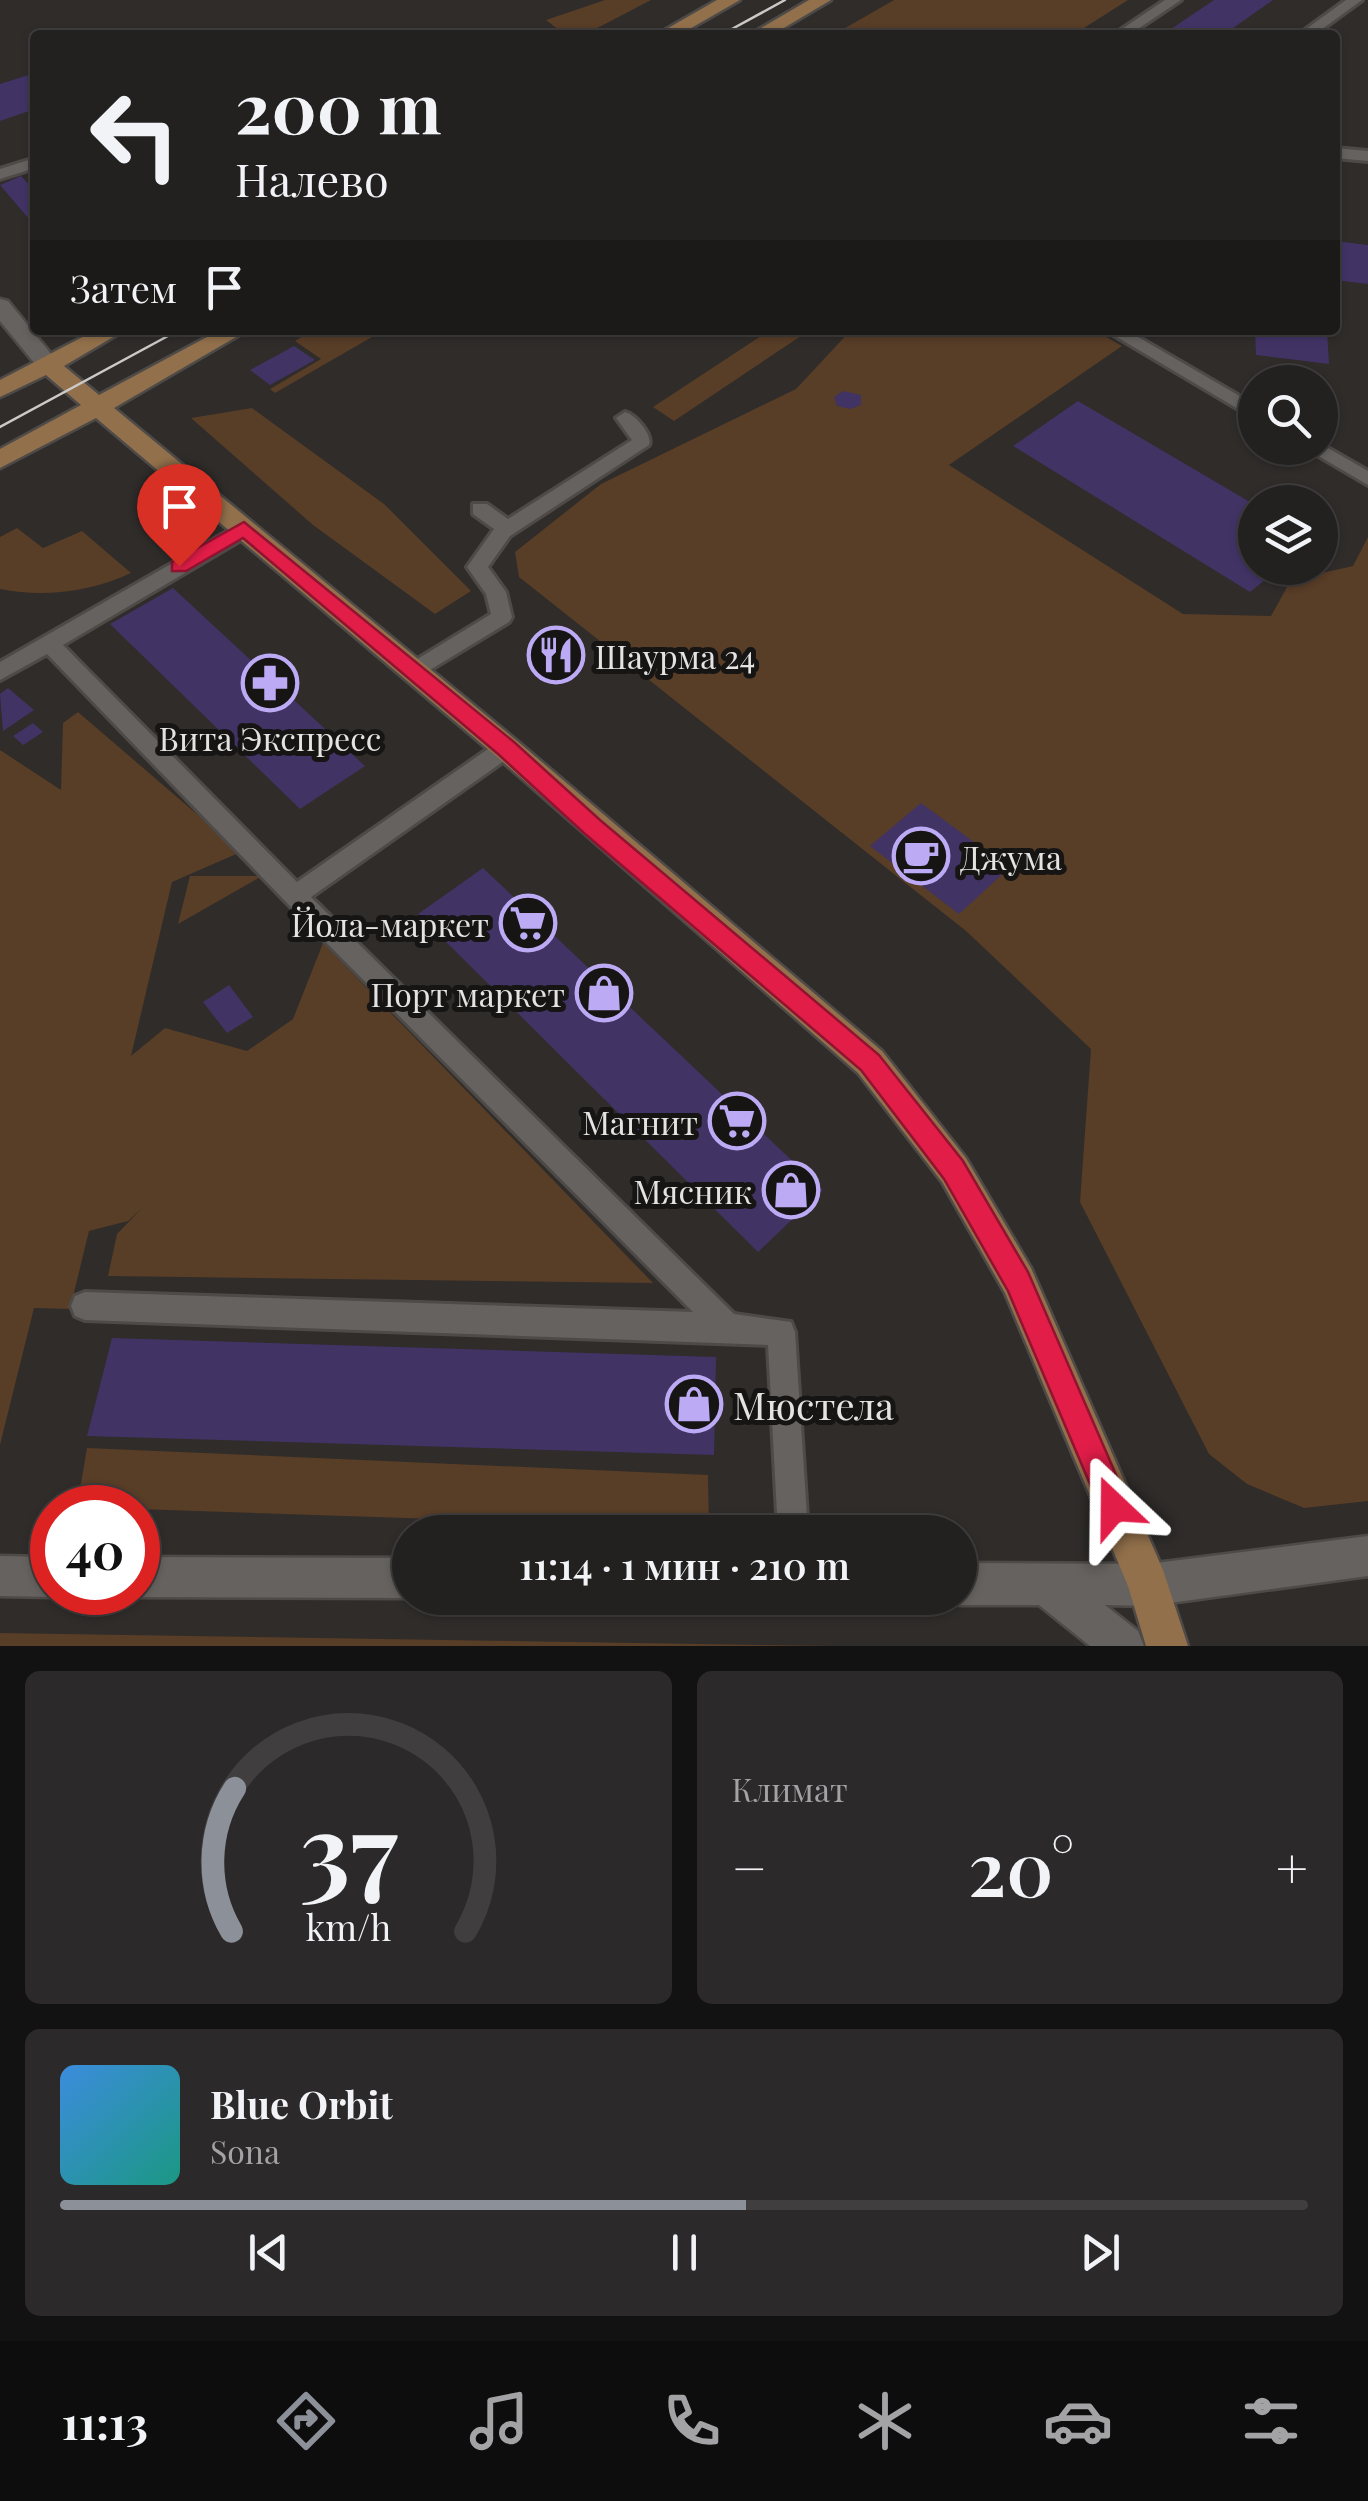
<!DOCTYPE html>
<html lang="ru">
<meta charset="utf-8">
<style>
body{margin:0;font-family:"Playfair Display",serif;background:#2b2929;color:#f1f3f6;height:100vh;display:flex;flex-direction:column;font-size:38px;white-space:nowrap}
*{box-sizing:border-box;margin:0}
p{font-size:32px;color:#a3a3a5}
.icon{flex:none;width:55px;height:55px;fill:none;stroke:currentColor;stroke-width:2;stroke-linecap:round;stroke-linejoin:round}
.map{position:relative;height:1646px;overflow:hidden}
.details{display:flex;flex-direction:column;gap:25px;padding:25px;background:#131212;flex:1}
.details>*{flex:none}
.hud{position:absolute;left:30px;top:30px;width:1310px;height:305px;border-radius:10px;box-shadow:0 2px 8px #0004,0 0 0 2px #403e3e;background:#232120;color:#f1f3f6;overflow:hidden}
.fabs{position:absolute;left:1238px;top:365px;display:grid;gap:20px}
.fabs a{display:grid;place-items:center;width:100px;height:100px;border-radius:50%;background:#232120;box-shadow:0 2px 8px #0004,0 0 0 2px #403e3e;font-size:50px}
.speed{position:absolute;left:30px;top:1485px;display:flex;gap:20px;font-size:50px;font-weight:700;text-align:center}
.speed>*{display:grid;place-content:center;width:130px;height:130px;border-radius:50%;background:#232120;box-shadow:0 2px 8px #0004,0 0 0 2px #403e3e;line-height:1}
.speed .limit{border:15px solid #d22;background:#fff;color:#111}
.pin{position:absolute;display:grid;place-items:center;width:85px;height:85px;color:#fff;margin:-102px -42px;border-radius:50% 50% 50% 0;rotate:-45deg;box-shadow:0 0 10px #0007}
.pin .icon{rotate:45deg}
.me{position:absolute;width:110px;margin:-55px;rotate:337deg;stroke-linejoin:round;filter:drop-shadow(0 0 8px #0008)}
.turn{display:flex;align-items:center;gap:35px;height:210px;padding:0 40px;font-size:45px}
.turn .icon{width:130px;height:130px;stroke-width:2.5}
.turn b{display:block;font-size:70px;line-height:85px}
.then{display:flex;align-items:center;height:95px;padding:0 40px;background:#0003;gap:20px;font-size:38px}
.big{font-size:75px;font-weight:600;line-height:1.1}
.details .tile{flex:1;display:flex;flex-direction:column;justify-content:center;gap:15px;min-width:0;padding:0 35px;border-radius:15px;background:#2b2929}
.details .dial{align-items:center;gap:0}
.dial svg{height:260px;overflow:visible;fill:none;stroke:#403e3e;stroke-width:7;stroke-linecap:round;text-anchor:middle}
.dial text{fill:#f1f3f6;stroke:none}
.song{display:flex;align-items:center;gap:30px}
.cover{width:120px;height:120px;border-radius:15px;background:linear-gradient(135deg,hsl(210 70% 55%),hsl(170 70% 35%))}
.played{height:10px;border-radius:5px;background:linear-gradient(90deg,#8c9099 55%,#403e3e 55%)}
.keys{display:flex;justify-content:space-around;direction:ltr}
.heat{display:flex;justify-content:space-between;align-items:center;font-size:55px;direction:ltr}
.details .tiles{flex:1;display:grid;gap:25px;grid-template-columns:1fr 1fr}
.tile:last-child{grid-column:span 2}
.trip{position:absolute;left:392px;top:1515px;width:585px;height:100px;border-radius:50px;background:#232120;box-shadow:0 2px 8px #0004,0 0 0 2px #403e3e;font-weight:600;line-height:100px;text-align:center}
.menu{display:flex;height:160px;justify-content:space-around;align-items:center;background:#0e0d0d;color:#a3a3a5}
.menu .icon{width:70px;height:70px}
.menu .selected{color:#8c9099}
.menu b{font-size:45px;color:#f1f3f6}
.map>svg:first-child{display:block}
.green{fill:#583d27}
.building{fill:#423365}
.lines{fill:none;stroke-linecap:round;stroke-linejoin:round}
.lane-casing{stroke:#4d4a48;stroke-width:6}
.street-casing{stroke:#4d4a48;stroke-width:5}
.secondary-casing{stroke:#4d4a48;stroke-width:5}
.lane{fill:#65625f;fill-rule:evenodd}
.street{fill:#65625f;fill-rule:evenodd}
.secondary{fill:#92704b;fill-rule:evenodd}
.tram{stroke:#cccac9;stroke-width:2.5}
.route{fill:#e11d48;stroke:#92132f;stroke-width:2.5}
.labels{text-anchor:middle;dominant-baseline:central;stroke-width:10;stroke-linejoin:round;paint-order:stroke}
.poi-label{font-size:32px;fill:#e5e3e2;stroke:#161514;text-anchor:end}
.near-poi-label{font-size:38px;fill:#e5e3e2;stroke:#161514;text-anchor:start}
</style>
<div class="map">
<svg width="1368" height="1646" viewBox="0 0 1368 1646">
<rect width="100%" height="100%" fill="#2f2c2a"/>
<path class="green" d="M 605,0 L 651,0 L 584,35 L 554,35 L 560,31 L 546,20 Z
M 894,0 L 1128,0 L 1073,35 L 833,35 Z
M 313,330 L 384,330 L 275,393 L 270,389 L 321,359 L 295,341 Z
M 770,330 L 810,330 L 674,421 L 653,407 Z
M 851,330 L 1094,330 L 1122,346 L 949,465 L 1183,614 L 1271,616 L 1291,580 L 1353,566 L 1368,537 L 1368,1501 L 1304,1508 L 1247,1484 L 1209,1454 L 1080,1202 L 1091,1049 L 966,931 L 519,577 L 515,552 L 601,484 L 796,389 Z
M 252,408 L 384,504 L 471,591 L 435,614 L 313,525 L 191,418 Z
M 17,528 L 43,548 L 82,531 L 131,573 C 90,592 43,598 0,589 L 0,537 Z
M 78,712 L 241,852 L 172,882 L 131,1056 L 165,1028 L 247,1051 L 293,1019 L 323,943 L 653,1283 L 108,1276 L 117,1234 L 142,1208 L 128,1221 L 89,1231 L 70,1309 L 34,1308 L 0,1445 L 0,750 L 61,790 L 63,723 Z
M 190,876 L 262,876 L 178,924 Z
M 87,1448 L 708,1475 L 709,1528 L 77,1507 Z
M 0,1633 L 834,1646 L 0,1646 Z"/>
<path class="building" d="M 1214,0 L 1273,0 L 1223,35 L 1162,35 Z
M 35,73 L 35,109 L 0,121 L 0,84 Z
M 21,176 L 35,191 L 35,226 L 0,185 Z
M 1335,241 L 1368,245 L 1368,284 L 1335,280 Z
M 1255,330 L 1327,330 L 1329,364 L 1256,355 Z
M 294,346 L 315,360 L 270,385 L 250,370 Z
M 843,391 L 861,395 L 861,405 L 850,409 L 837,406 L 834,397 Z
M 1078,401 L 1255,505 L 1255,568 L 1280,568 L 1250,592 L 1013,446 Z
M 173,588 L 365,766 L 300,809 L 110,624 Z
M 551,635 L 584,661 L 562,675 L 530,649 Z
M 8,688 L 34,710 L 3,731 L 0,694 Z
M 33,723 L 43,732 L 23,745 L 13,736 Z
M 921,803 L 1009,868 L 959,914 L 870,846 Z
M 483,868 L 823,1190 L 758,1252 L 418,914 Z
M 229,985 L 253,1017 L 227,1033 L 203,1002 Z
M 112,1338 L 716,1357 L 714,1455 L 87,1436 Z"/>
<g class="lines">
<g class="lane-casing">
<path id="lane" d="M 1165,0 L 1181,0 L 1129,35 L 1113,35 Z
M 1346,0 L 1362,0 L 1314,35 L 1298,35 Z
M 1335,148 L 1368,151 L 1368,161 L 1335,158 Z
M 35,158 L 35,168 L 0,179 L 0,169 Z
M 1105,330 L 1126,330 L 1255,405 L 1255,419 Z
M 625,412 C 636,415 653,435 649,445 L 510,536 L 488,567 L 506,592 L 512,617 L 509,622 L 420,676 L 406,676 L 403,671 L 406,666 L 491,614 L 486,594 L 467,567 L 494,529 L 473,514 L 473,504 L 487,504 L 508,519 L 632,440 L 616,418 Z
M 1321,444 L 1368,471 L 1368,485 L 1305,448 L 1320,448 Z
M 244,522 L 251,524 L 254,529 L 251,534 L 63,645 L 297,882 L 498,742 L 514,742 L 517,748 L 514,754 L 311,897 L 734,1314 L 791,1322 L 795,1332 L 808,1532 L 778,1532 L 768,1345 L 85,1320 L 75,1316 L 71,1306 L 75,1296 L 85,1292 L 693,1312 L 287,903 L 47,654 L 0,680 L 0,662 Z"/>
</g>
<g class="street-casing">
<path id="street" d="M 0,299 L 8,301 L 56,360 L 60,365 L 56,370 L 40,370 L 0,321 Z
M 1368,1536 L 1368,1576 L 1148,1606 L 1105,1605 L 1138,1631 L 1144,1646 L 1090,1646 L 1039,1605 L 960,1605 L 945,1598 L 960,1598 L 960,1563 L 1148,1564 Z
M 0,1556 L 52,1557 L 52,1592 L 64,1592 L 52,1597 L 0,1596 Z
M 138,1557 L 410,1558 L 412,1598 L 138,1597 L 126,1592 L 138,1592 Z"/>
</g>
<g class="secondary-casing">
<path id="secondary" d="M 717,0 L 740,0 L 679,35 L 656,35 Z
M 809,0 L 831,0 L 772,35 L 749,35 Z
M 96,330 L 125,330 L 64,366 L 99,395 L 220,330 L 248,330 L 114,408 L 516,740 L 882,1051 L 966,1158 L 1031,1268 L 1163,1570 L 1188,1646 L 1146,1646 L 1128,1586 L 1005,1293 L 942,1182 L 858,1073 L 496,756 L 96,418 L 0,468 L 0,449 L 81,405 L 46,375 L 0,397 L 0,380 Z"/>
</g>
<use href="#lane" class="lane"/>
<use href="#street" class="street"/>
<use href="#secondary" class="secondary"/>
<path class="tram" d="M 721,35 L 785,0
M 0,427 L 179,330"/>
</g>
<path class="route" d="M 244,522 L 514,742 L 600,820 L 879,1055 L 963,1161 L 1028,1272 L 1130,1507 L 1125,1517 L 1114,1522 L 1104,1517 L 1008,1291 L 944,1179 L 861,1070 L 584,833 L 498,754 L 243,538 L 186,571 L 172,571 L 172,562 Z"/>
<defs>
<g id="restaurant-ring" transform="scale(2.875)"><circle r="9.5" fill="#161514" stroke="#bcaaf5" stroke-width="1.5"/><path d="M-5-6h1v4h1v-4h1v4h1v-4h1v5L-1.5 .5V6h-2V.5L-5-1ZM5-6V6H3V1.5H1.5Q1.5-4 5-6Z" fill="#bcaaf5"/></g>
<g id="pharmacy-ring" transform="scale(2.875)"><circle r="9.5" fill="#161514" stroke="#bcaaf5" stroke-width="1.5"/><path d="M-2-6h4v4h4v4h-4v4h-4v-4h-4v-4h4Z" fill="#bcaaf5"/></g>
<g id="cafe-ring" transform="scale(2.875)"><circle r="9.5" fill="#161514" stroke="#bcaaf5" stroke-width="1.5"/><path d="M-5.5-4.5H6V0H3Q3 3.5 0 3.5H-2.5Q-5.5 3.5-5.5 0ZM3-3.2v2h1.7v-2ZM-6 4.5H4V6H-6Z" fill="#bcaaf5"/></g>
<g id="supermarket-ring" transform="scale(2.875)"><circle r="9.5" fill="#161514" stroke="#bcaaf5" stroke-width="1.5"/><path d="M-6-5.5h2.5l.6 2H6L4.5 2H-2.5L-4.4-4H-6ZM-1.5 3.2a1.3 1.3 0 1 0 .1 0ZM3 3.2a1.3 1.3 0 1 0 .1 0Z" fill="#bcaaf5"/></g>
<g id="shop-ring" transform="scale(2.875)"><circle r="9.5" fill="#161514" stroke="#bcaaf5" stroke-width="1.5"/><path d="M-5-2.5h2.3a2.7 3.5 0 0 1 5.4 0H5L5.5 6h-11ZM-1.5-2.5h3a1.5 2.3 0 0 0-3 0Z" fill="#bcaaf5"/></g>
</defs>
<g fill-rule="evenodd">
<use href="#restaurant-ring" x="556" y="655"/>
<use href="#pharmacy-ring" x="270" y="683"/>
<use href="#cafe-ring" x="921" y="856"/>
<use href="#supermarket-ring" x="528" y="923"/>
<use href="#shop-ring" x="604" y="993"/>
<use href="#supermarket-ring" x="737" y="1121"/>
<use href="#shop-ring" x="791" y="1190"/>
<use href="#shop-ring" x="694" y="1404"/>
</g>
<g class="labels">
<g class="poi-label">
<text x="595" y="655" text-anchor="start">Шаурма 24</text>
<text x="270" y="737" text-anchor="middle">Вита Экспресс</text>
<text x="960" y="856" text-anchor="start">Джума</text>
<text x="489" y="923">Йола-маркет</text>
<text x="565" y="993">Порт маркет</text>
<text x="698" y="1121">Магнит</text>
<text x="752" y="1190">Мясник</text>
</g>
<g class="near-poi-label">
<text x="733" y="1404">Мюстела</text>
</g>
</g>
</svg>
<div class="fabs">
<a><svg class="icon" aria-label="search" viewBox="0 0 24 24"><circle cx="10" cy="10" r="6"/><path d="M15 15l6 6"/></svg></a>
<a><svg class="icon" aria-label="layers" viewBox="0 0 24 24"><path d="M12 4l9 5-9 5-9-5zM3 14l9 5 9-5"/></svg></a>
</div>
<div class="speed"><div class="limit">40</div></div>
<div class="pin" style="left:179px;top:566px;background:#d93025"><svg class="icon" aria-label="arrive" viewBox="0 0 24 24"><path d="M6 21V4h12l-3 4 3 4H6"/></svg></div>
<svg class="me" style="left:1114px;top:1507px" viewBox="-20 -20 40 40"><path d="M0-17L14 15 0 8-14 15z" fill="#e11d48" stroke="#fff" stroke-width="4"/></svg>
<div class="trip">11:14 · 1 мин · 210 m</div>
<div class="hud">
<div class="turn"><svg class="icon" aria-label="left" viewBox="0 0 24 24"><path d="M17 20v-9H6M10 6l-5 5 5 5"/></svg><div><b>200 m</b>Налево</div></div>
<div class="then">Затем<svg class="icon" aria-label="arrive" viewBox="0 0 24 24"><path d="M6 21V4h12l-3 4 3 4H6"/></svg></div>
</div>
</div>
<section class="details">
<div class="tiles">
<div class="tile dial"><svg viewBox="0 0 100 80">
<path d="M14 69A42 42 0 1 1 86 69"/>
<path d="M14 69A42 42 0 0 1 15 25" stroke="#8c9099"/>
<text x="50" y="56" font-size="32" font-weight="700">37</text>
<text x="50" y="72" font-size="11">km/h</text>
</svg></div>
<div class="tile"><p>Климат</p>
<div class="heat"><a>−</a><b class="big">20°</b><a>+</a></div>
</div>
<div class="tile">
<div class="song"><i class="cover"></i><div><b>Blue Orbit</b><p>Sona</p></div></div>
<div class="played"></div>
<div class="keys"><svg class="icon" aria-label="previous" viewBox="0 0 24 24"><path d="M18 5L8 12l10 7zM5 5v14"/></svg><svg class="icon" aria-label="pause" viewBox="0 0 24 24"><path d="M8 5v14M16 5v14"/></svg><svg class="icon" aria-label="next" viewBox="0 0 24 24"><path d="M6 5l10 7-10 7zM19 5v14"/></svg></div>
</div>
</div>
</section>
<nav class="menu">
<b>11:13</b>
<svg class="icon selected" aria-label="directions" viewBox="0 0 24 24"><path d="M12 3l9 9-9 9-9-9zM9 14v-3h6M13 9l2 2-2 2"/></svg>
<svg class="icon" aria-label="music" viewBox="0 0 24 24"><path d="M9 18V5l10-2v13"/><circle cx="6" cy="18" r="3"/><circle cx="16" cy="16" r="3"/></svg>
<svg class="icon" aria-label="phone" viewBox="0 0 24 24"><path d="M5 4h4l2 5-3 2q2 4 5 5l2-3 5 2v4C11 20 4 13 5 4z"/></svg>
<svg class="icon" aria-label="climate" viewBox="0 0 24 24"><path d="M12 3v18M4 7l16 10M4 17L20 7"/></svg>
<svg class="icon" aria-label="car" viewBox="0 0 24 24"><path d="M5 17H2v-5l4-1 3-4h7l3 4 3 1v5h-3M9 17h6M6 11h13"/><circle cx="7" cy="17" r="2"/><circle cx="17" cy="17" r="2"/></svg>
<svg class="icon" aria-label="filters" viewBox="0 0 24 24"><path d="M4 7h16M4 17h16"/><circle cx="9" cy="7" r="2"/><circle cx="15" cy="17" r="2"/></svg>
</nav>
